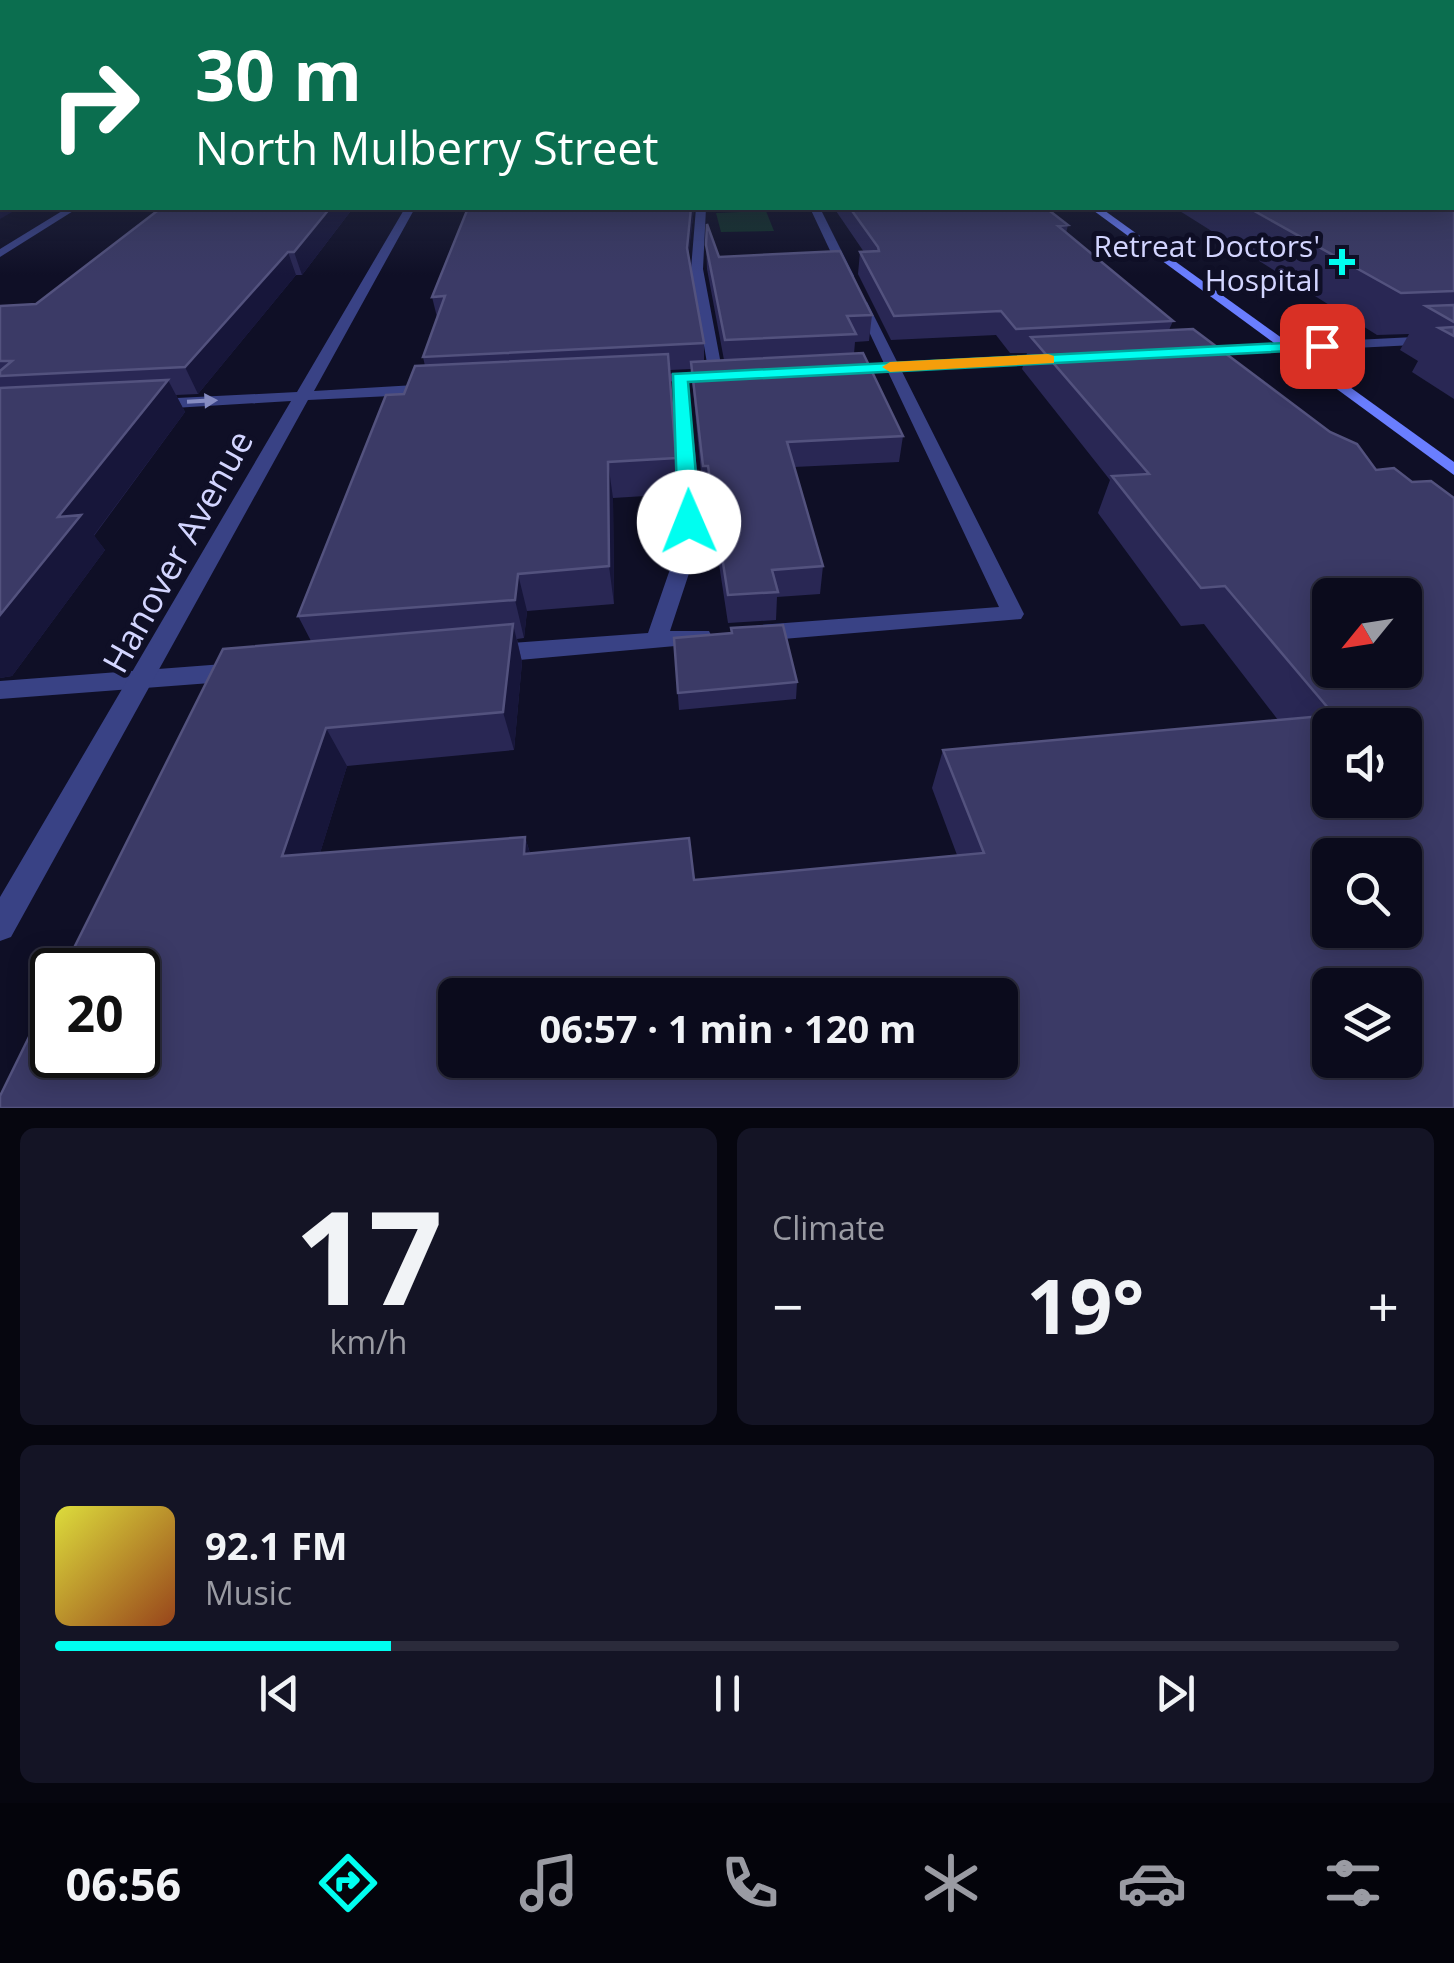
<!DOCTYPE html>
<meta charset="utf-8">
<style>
body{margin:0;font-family:"Open Sans",sans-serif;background:#141425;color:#f1f3f6;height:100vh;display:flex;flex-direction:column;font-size:38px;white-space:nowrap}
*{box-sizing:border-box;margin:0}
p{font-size:32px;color:#9a9ba3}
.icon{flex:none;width:55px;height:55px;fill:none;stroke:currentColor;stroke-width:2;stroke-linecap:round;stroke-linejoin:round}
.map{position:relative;height:1108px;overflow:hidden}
.sheet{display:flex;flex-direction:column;gap:20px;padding:20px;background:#06060f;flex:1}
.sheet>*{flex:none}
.guide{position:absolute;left:0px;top:0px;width:1455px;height:210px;box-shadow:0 5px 25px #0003,0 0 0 2px #2b2b3b;background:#0b6e4f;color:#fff;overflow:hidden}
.needle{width:65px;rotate:240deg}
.controls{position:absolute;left:1312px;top:578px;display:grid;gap:20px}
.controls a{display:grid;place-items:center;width:110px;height:110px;border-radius:15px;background:#0b0b1c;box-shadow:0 5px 25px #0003,0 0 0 2px #2b2b3b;font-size:50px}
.speed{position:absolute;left:30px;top:948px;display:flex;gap:20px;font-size:50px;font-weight:700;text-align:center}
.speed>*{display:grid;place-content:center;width:130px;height:130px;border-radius:50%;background:#0b0b1c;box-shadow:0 5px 25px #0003,0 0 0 2px #2b2b3b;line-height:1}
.speed .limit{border:5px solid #111;border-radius:15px;background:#fff;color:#111}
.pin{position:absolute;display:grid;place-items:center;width:85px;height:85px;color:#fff;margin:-42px;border-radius:20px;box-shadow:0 5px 15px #0006}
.me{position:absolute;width:110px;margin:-55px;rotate:359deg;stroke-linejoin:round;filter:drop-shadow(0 0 8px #0008)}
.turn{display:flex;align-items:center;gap:35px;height:210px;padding:0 30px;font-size:45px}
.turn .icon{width:130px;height:130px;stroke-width:2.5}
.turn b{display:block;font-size:70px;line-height:85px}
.big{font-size:75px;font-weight:700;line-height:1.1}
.sheet .widget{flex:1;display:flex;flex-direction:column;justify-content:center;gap:15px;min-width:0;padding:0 35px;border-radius:15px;background:#141425}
.sheet .dial{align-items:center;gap:0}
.dial b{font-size:130px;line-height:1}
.song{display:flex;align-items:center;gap:30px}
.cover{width:120px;height:120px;border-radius:15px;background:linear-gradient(135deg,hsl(60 70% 55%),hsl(20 70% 35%))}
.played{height:10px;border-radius:5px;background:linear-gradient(90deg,#00fef0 25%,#2b2b3b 25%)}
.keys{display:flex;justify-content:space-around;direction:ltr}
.heat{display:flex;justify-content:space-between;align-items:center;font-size:55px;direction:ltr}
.sheet .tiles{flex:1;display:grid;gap:20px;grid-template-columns:1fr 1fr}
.widget:last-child{grid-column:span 2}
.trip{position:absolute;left:438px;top:978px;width:580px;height:100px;border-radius:15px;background:#0b0b1c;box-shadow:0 5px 25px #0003,0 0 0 2px #2b2b3b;font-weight:700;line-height:100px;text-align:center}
.menu{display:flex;height:160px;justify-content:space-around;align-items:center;background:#04040b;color:#9a9ba3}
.menu .icon{width:70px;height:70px}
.menu .active{color:#00fef0}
.menu b{font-size:45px;color:#f1f3f6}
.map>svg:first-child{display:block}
.green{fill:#12302a}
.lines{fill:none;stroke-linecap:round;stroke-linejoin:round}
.lane{fill:#394285;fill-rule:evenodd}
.street{fill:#394285;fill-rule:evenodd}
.secondary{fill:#6a7eff;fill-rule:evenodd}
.wall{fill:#292754}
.shaded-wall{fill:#17163a}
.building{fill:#3b3a66;stroke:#53527e;stroke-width:2.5;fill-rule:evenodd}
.oneway{fill:#868cc2}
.route{fill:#00fef0;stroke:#00a59c;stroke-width:2.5}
.slow{fill:#f59e0b}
.poi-dot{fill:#00fef0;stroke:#0f0f26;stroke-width:4}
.labels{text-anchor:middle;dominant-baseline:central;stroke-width:10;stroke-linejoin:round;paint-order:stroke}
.far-poi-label{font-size:30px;fill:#d3d5ff;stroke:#0f0f26;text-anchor:end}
.street-label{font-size:35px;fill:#d3d5ff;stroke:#0f0f26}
</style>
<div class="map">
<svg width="1454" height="1108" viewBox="0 0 1454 1108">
<rect width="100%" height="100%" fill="#0f0f26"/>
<path class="green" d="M 766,211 L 774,231 L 721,232 L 716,213 Z"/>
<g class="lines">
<path class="lane" d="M 67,208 L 78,208 L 0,257 L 0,249 Z
M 696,208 L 706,208 L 703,269 L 723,375 L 716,379 L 709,375 L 691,269 Z
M 810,208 L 820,208 L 854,276 L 852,279 L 842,276 Z
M 856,299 L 867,302 L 1024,614 L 1021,619 L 760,641 L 752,639 L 749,633 L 752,627 L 760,625 L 999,607 L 855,302 Z
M 680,373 L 687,377 L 700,498 L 698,546 L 670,631 L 709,631 L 712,637 L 709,643 L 496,662 L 488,659 L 485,653 L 488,647 L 496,644 L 648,633 L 678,546 L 682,498 L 673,377 Z
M 237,663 L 245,666 L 249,672 L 245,678 L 237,681 L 0,699 L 0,681 Z"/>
<path class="street" d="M 405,208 L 415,208 L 314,391 L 432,384 L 440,389 L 432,394 L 308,400 L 11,937 L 0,941 L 0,897 L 291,401 L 157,409 L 149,404 L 157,399 L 297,392 Z
M 1454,335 L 1454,343 L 1195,356 L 1188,352 L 1195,348 Z
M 1052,355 L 1057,356 L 1057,362 L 846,373 L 839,369 L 846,365 Z
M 717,371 L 722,372 L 722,378 L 646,383 L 639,379 L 646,375 Z"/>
<path class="secondary" d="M 1090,208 L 1101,208 L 1454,462 L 1454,475 Z"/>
</g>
<path class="wall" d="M 1454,120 L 1454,399 L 1412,372 L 1418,361 L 1400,350 L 1409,334 L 1377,335 L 1175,208 L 1452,208 Z
M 353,208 L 302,275 L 296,275 L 198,394 L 176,395 L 185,412 L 94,536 L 105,550 L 12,676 L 0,678 L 0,306 L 36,304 Z
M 694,208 L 688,258 L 704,343 L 704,361 L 724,360 L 707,269 L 706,245 L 719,257 L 872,315 L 869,341 L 855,342 L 854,354 L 903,436 L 899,462 L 794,467 L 823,566 L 820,594 L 777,597 L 776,620 L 728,623 L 708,492 L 703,493 L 691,369 L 670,370 L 678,494 L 613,498 L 614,604 L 527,611 L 524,638 L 517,639 L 522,662 L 514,750 L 347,766 L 320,853 L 525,837 L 530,853 L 694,880 L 957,855 L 932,788 L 943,750 L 1278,720 L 1204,624 L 1181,626 L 1098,513 L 1110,480 L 1022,369 L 1027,353 L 1010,353 L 996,335 L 891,340 L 858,274 L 860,252 L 864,252 L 834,208 L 1046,208 L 1068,225 L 1066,233 L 1173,321 L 1169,330 L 1330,432 L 1454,1108 L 0,1108 L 311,641 L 298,616 L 404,394 L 425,366 L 423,357 L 437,317 L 432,297 Z
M 674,638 L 797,682 L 796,699 L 679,710 Z"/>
<path class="shaded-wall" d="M 2,190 L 2,208 L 19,208 L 0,219 L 0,191 Z
M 330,208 L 353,208 L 302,275 L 294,252 Z
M 691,208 L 694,208 L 687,270 L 687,248 Z
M 288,252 L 296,275 L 198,394 L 185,367 Z
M 168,380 L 185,412 L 94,535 L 105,550 L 12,676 L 0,678 L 0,615 L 58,517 Z
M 608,462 L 613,498 L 614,604 L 609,566 Z
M 518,574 L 527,611 L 524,638 L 515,600 Z
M 513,624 L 522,662 L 514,750 L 503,712 Z
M 326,728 L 347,766 L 308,892 L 282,856 Z
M 525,837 L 536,874 L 524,854 Z"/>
<path class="building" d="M 0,120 L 2,120 L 2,190 L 0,191 Z
M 1452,120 L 1454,120 L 1454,291 L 1401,293 L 1249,208 L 1452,208 Z
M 161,208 L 330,208 L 294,252 L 288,252 L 185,367 L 0,376 L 0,371 L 12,361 L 0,361 L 0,306 L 36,304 Z
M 468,208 L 691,208 L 687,248 L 704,343 L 423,357 L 445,296 L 432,297 Z
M 850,208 L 1046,208 L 1068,225 L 1058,226 L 1173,321 L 1016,329 L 1001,311 L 894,316 L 860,252 L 879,251 L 878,247 Z
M 707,224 L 719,257 L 840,251 L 872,315 L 847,316 L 856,334 L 725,340 L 706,245 Z
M 1454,305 L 1454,322 L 1426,306 Z
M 1454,327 L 1454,336 L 1439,328 Z
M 1193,329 L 1330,432 L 1357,444 L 1376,470 L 1394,468 L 1412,482 L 1431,481 L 1454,498 L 1454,1108 L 0,1108 L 0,1096 L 52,990 L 52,1055 L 138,1055 L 138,970 L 63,970 L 223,649 L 513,624 L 503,712 L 326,728 L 282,856 L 525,837 L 524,854 L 689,838 L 694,880 L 984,853 L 943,750 L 1334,715 L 1225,586 L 1201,588 L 1156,532 L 1112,476 L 1149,474 L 1031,337 ZM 1330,595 L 1405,595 L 1405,670 L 1330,670 ZM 1330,725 L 1405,725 L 1405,800 L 1330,800 ZM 1330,855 L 1405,855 L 1405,930 L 1330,930 ZM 1330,985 L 1405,985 L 1405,1060 L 1330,1060 ZM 455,995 L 1000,995 L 1000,1060 L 455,1060 Z
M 863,353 L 903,436 L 787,442 L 823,566 L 772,570 L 778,592 L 728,595 L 708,466 L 703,466 L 691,362 Z
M 668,354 L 676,458 L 608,462 L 609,566 L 518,574 L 515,600 L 298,616 L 386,395 L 404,394 L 415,366 Z
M 168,380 L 58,517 L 81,515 L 0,615 L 0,388 Z
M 783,625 L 797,682 L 678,693 L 674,638 L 732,633 L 731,628 Z"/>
<defs><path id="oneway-solid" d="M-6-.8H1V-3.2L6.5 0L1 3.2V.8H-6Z" transform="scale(2.5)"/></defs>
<use class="oneway" href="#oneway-solid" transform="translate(202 401) rotate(-3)"/>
<linearGradient id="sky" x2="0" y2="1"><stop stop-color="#080815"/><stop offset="0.44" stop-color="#313752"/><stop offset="1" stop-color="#313752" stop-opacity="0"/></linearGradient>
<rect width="1454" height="275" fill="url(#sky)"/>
<path class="route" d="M 1322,341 L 1328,342 L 1328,349 L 688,382 L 700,522 L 689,528 L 678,522 L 673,374 Z"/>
<path class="slow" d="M 1048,354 L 1054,356 L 1054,363 L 890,372 L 882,367 L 890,362 Z"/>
<path class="poi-dot" d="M1337 247h10v10h10v10h-10v10h-10v-10h-10v-10h10z"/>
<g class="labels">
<g class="far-poi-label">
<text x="1320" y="245">Retreat Doctors'<tspan x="1320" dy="34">Hospital</tspan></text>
</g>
<g class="street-label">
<text transform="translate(177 551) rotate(-61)">Hanover Avenue</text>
</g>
</g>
</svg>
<div class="controls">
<a><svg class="needle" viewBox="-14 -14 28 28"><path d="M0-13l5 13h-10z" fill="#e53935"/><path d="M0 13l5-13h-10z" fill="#9a9ba3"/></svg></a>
<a><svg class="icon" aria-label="sound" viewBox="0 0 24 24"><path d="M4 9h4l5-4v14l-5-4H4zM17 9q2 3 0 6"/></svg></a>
<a><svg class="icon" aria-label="search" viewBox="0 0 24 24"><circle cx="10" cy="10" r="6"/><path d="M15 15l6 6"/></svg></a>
<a><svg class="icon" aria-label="layers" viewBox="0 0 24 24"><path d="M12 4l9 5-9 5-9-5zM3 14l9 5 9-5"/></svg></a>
</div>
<div class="speed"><div class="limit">20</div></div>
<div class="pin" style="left:1322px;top:346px;background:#d93025"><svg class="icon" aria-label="arrive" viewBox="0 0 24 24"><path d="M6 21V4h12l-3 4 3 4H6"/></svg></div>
<svg class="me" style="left:689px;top:522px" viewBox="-20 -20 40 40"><circle r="19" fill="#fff"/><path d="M0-13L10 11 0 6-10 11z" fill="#00fef0"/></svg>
<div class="trip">06:57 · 1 min · 120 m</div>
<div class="guide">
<div class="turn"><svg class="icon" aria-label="right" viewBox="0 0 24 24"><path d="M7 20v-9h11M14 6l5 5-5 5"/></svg><div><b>30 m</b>North Mulberry Street</div></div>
</div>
</div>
<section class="sheet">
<div class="tiles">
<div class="widget dial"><b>17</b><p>km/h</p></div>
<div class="widget"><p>Climate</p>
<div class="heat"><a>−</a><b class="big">19°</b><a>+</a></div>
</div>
<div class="widget">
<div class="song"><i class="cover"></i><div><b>92.1 FM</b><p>Music</p></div></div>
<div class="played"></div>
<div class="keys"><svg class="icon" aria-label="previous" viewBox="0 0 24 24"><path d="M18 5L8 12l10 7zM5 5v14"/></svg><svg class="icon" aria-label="pause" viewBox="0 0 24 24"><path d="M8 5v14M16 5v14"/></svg><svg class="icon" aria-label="next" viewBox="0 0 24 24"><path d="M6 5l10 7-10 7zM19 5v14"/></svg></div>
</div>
</div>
</section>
<nav class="menu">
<b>06:56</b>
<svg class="icon active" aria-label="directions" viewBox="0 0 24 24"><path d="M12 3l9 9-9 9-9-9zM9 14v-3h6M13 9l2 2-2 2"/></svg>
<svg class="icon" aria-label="music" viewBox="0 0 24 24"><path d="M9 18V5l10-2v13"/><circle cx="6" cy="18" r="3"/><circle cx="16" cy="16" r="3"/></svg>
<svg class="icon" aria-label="phone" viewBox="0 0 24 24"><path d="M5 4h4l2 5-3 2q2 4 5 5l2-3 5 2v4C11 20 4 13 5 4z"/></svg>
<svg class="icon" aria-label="climate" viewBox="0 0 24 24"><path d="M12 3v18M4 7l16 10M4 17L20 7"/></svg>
<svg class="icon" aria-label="car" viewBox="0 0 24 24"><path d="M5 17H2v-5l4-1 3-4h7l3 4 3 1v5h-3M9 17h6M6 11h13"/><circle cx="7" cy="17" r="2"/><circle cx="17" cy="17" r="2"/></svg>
<svg class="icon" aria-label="filters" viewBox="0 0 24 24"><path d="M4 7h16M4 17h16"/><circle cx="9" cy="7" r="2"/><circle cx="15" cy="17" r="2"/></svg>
</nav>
